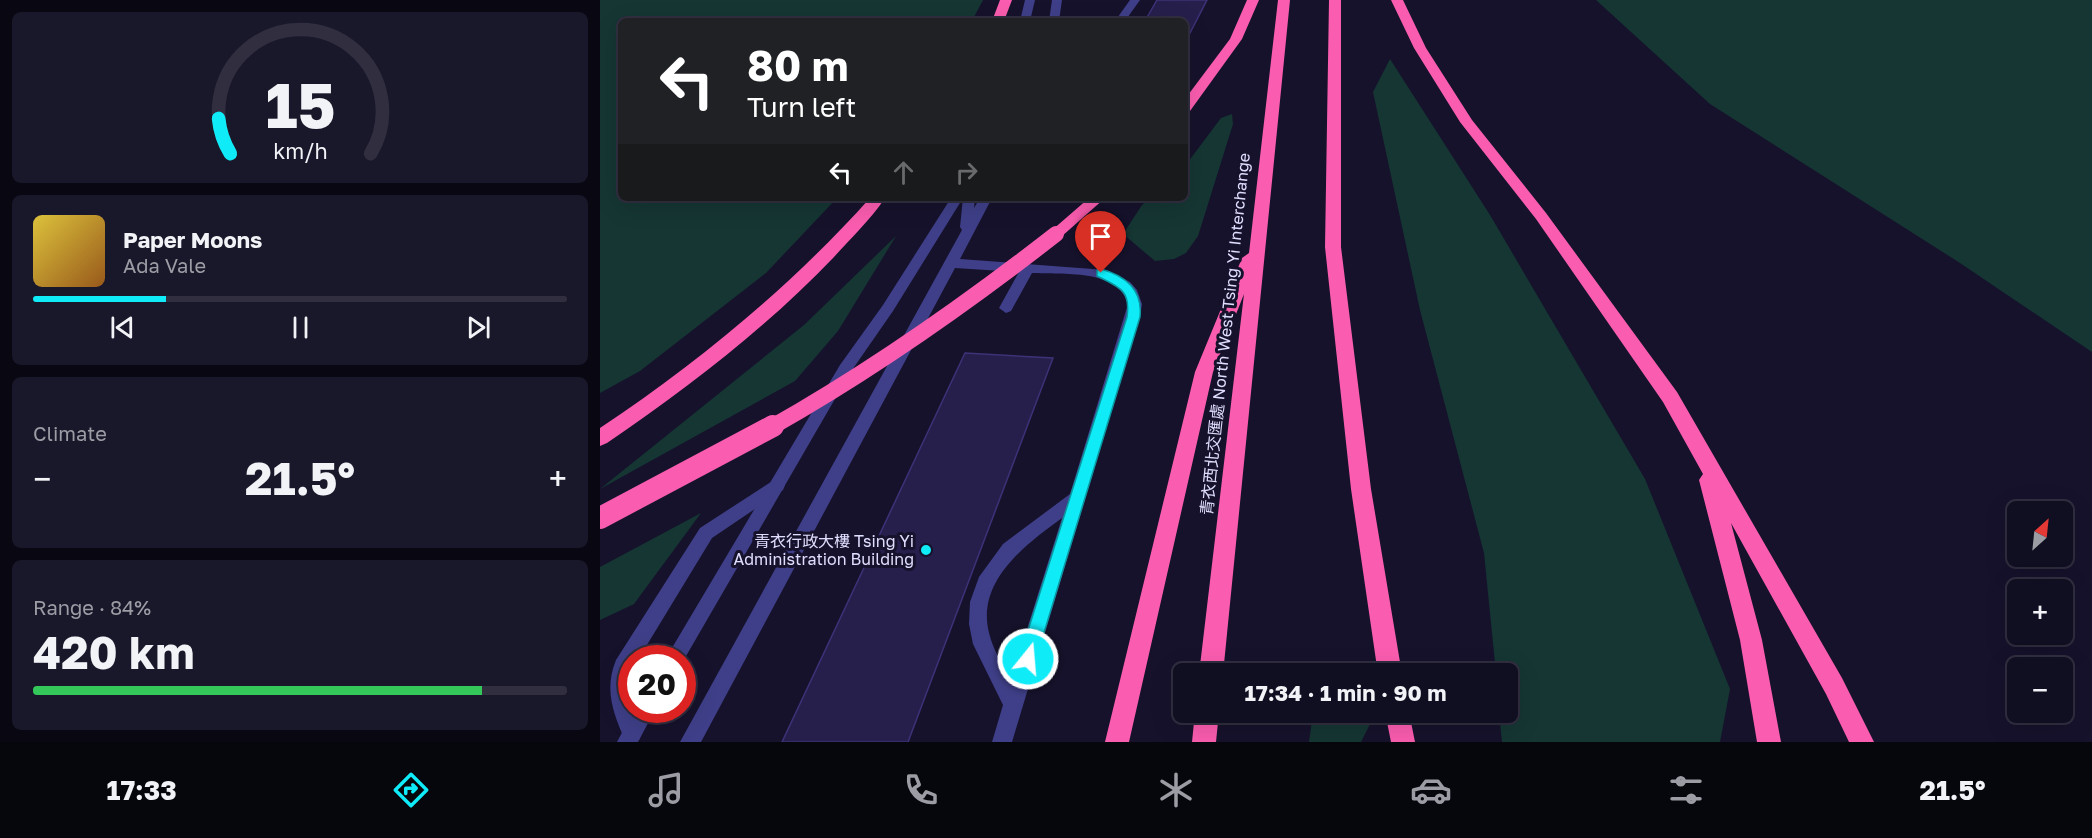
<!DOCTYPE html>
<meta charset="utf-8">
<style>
body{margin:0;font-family:"Golos Text","Noto Sans TC",sans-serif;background:#19172a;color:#f1f3f6;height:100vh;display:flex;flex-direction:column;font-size:22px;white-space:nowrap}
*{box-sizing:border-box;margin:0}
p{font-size:20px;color:#9c9ca5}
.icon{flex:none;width:33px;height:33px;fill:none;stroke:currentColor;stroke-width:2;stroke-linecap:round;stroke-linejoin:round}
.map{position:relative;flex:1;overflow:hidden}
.panel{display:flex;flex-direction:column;gap:12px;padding:12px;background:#090812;width:600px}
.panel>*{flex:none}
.hud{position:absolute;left:18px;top:18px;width:570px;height:183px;border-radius:9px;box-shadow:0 6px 24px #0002,0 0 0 2px #302e3f;background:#202124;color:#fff;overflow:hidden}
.needle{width:39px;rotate:27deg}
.tools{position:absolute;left:1407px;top:501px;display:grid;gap:12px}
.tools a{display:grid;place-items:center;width:66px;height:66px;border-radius:9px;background:#100e21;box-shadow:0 6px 24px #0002,0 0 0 2px #302e3f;font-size:30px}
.speed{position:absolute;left:18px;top:645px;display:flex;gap:12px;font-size:30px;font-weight:700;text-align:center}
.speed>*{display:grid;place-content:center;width:78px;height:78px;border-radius:50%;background:#100e21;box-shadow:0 6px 24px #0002,0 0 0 2px #302e3f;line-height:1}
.speed .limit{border:9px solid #d22;background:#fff;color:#111}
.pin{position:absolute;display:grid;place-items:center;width:51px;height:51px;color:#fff;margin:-62px -26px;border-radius:50% 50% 50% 0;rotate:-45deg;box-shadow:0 0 6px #0007}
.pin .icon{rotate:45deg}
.me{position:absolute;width:66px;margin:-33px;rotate:17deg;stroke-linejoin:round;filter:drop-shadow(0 0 4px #0008)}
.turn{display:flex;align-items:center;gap:21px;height:126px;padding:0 30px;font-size:27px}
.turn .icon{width:78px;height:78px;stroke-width:2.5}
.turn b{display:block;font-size:42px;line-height:51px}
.lanes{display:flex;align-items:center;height:57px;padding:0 30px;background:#0003;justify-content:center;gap:30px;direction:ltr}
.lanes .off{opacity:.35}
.big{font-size:45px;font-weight:700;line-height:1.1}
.panel .widget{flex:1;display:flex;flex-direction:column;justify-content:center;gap:9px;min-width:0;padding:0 21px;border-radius:9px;background:#19172a}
.panel .dial{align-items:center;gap:0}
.dial svg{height:156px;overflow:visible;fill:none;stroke:#302e3f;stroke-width:7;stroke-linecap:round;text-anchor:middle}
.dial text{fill:#f1f3f6;stroke:none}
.song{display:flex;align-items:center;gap:18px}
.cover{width:72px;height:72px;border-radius:9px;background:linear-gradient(135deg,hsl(50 70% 55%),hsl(30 70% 35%))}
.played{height:6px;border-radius:3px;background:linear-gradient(90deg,#10ebf8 25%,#302e3f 25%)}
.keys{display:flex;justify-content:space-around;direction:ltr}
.heat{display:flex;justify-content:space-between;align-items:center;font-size:33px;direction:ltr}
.charge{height:9px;border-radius:4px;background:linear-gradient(90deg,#34c759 84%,#302e3f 0)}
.trip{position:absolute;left:573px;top:663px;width:345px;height:60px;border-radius:9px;background:#100e21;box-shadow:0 6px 24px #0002,0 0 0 2px #302e3f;font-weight:700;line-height:60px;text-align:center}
.tab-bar{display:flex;height:96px;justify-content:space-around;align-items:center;background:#06060d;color:#9c9ca5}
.tab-bar .icon{width:42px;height:42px}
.tab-bar .active{color:#10ebf8}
.tab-bar b{font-size:27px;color:#f1f3f6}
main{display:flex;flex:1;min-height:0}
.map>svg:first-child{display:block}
.green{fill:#153633}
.building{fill:#261f4c;stroke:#3d3277;stroke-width:1.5}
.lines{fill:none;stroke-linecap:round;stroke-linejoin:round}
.service{fill:#3f3f89;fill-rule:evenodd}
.minor{fill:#3f3f89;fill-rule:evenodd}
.motorway{fill:#fa5daf;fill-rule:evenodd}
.motorway-bridge-far1{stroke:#fa5daf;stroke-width:16}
.motorway-bridge{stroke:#fa5daf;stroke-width:22}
.route{fill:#10ebf8;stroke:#0a99a1;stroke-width:1.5}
.poi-dot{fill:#10ebf8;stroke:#16122c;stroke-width:2}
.labels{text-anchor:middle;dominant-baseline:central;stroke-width:6;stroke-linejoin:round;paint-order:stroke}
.street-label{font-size:16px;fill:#e0defe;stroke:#16122c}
.poi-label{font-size:16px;fill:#e0defe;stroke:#16122c;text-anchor:end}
</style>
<main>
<section class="panel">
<div class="widget dial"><svg viewBox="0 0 100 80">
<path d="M14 69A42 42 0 1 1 86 69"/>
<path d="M14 69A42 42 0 0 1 8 51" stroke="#10ebf8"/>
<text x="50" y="56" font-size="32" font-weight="700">15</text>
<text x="50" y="72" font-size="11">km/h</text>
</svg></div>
<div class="widget">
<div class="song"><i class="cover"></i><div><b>Paper Moons</b><p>Ada Vale</p></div></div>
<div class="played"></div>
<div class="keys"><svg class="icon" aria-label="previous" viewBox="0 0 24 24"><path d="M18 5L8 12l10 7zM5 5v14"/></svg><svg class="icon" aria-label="pause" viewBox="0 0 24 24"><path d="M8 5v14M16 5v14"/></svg><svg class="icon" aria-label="next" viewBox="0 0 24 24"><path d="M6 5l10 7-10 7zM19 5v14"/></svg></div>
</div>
<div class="widget"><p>Climate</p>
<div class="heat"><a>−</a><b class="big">21.5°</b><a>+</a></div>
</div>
<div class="widget"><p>Range · 84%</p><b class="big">420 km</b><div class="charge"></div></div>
</section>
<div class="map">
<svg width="1492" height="742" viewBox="0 0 1492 742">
<rect width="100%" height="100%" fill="#16122c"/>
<path class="green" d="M 0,0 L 383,0 L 372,21 L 21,21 L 21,198 L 237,198 L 166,273 L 40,371 L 0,393 Z
M 996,0 L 1492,0 L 1492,352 L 1360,263 L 1110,104 Z
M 790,59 L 890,215 L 1045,479 L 1130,689 L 1120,742 L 902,742 L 899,713 L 908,712 L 908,674 L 896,673 L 884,553 L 820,310 L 773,92 Z
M 632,114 L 633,124 L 598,236 L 586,253 L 574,259 L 555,261 L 523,234 L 542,205 L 550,198 L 585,198 L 585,166 L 621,118 Z
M 296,236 L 238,331 L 195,381 L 0,489 L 204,325 Z
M 101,513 L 34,604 L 0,620 L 0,567 Z
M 713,713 L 771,713 L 774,716 L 761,742 L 709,742 Z"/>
<path class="building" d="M 557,0 L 607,0 L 589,35 L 585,34 L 585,21 L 545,21 Z
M 365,353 L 453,358 L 308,742 L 182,742 Z"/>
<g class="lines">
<path class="service" d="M 452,0 L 462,0 L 459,21 L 449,21 Z
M 530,0 L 540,0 L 525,21 L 515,21 Z
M 363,198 L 375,198 L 374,208 L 380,198 L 392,198 L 360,259 L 506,270 L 530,282 L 537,290 L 542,304 L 540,317 L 412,742 L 392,742 L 403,705 L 373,644 L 369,624 L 370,602 L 379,577 L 403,544 L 470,494 L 528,304 C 518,268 462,275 432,273 L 411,311 L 406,313 L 399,308 L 419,272 L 355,268 L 101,742 L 80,742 L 362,230 L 360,227 ZM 462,518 L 411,680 C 403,665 393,650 389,633 C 376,581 425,545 462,518 Z
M 177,478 L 183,480 L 185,485 L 183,490 L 112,538 L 39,658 L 32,658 L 29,685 L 32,710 L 42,733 L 39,740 L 25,740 C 13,713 4,689 16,660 L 100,528 Z"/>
<path class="minor" d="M 425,0 L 435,0 L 430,21 L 420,21 Z
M 351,198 L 363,198 L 293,311 L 250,373 L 82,663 L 82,658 L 66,658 L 240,365 L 283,305 Z
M 34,710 L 55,710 L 38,742 L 17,742 Z"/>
<path class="motorway" d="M 400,0 L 412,0 L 404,21 L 392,21 Z
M 647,0 L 659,0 L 642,39 L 590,111 L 585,112 L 585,99 L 630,39 Z
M 678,0 L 690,0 L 623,674 L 599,674 L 644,294 L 613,372 L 529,742 L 505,742 L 595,372 L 642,258 L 649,253 Z
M 729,0 L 741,0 L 741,247 L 771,489 L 802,674 L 778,674 L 751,489 L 725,247 Z
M 791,0 L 803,0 L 826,48 L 872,120 L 946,213 L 1077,392 L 1242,678 L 1274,742 L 1249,742 L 1226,694 L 1131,523 L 1162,640 L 1181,742 L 1157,742 L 1140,640 L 1099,480 L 1103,474 L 1063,402 L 936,219 L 860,122 L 814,48 Z
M 270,198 L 285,198 C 271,219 251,238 234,257 C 166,328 88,388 7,443 L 0,446 L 0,428 C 99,362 190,287 270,198 Z
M 489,198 L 505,198 L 461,237 L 451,237 L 448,234 L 451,231 Z
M 595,712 L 619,712 L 616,742 L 592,742 Z
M 785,712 L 809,712 L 815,742 L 791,742 Z"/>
<path class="motorway-bridge-far1" d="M 170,428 C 271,371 365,305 456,234"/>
<path class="motorway-bridge" d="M 0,518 L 173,426"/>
</g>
<path class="route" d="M 501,269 C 526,276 543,290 540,317 L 436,659 L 434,665 L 428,667 L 421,665 L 419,659 L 527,317 C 531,290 519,287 497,276 L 497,270 Z"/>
<circle class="poi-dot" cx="326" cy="550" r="6"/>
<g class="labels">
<g class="street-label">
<text transform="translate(625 334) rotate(-84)">青衣西北交匯處 North West Tsing Yi Interchange</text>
</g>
<g class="poi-label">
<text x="314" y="541">青衣行政大樓 Tsing Yi<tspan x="314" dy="18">Administration Building</tspan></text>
</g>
</g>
</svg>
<div class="tools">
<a><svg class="needle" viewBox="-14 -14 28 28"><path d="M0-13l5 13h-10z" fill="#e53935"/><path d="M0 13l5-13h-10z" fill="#9c9ca5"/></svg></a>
<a>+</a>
<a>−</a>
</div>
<div class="speed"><div class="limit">20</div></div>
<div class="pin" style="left:501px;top:273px;background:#d93025"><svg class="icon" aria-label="arrive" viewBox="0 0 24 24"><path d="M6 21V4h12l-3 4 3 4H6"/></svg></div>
<svg class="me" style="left:428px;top:659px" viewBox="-20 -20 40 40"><circle r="17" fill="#10ebf8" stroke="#fff" stroke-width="3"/><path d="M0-11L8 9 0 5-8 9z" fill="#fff"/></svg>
<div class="trip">17:34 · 1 min · 90 m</div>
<div class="hud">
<div class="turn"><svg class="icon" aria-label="left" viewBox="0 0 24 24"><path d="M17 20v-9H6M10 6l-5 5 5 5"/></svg><div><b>80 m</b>Turn left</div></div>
<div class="lanes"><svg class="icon" aria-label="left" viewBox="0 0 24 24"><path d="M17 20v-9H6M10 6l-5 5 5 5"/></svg><svg class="icon off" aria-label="ahead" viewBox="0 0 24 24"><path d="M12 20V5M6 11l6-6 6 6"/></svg><svg class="icon off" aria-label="right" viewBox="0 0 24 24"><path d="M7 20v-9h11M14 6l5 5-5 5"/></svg></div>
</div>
</div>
</main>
<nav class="tab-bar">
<b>17:33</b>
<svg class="icon active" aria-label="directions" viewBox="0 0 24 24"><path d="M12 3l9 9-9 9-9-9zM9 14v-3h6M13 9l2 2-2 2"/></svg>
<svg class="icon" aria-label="music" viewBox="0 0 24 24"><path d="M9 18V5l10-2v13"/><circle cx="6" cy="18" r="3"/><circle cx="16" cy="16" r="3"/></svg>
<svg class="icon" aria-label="phone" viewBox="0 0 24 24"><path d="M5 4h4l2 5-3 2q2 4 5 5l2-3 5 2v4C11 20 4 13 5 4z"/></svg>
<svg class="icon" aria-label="climate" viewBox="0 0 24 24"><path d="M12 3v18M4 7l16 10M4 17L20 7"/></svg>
<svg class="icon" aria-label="car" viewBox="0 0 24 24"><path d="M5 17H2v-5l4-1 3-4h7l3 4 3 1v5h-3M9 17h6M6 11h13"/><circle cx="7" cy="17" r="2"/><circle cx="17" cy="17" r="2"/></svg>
<svg class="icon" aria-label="filters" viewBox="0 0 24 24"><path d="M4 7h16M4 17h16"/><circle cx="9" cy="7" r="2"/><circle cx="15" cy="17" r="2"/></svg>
<b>21.5°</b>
</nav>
